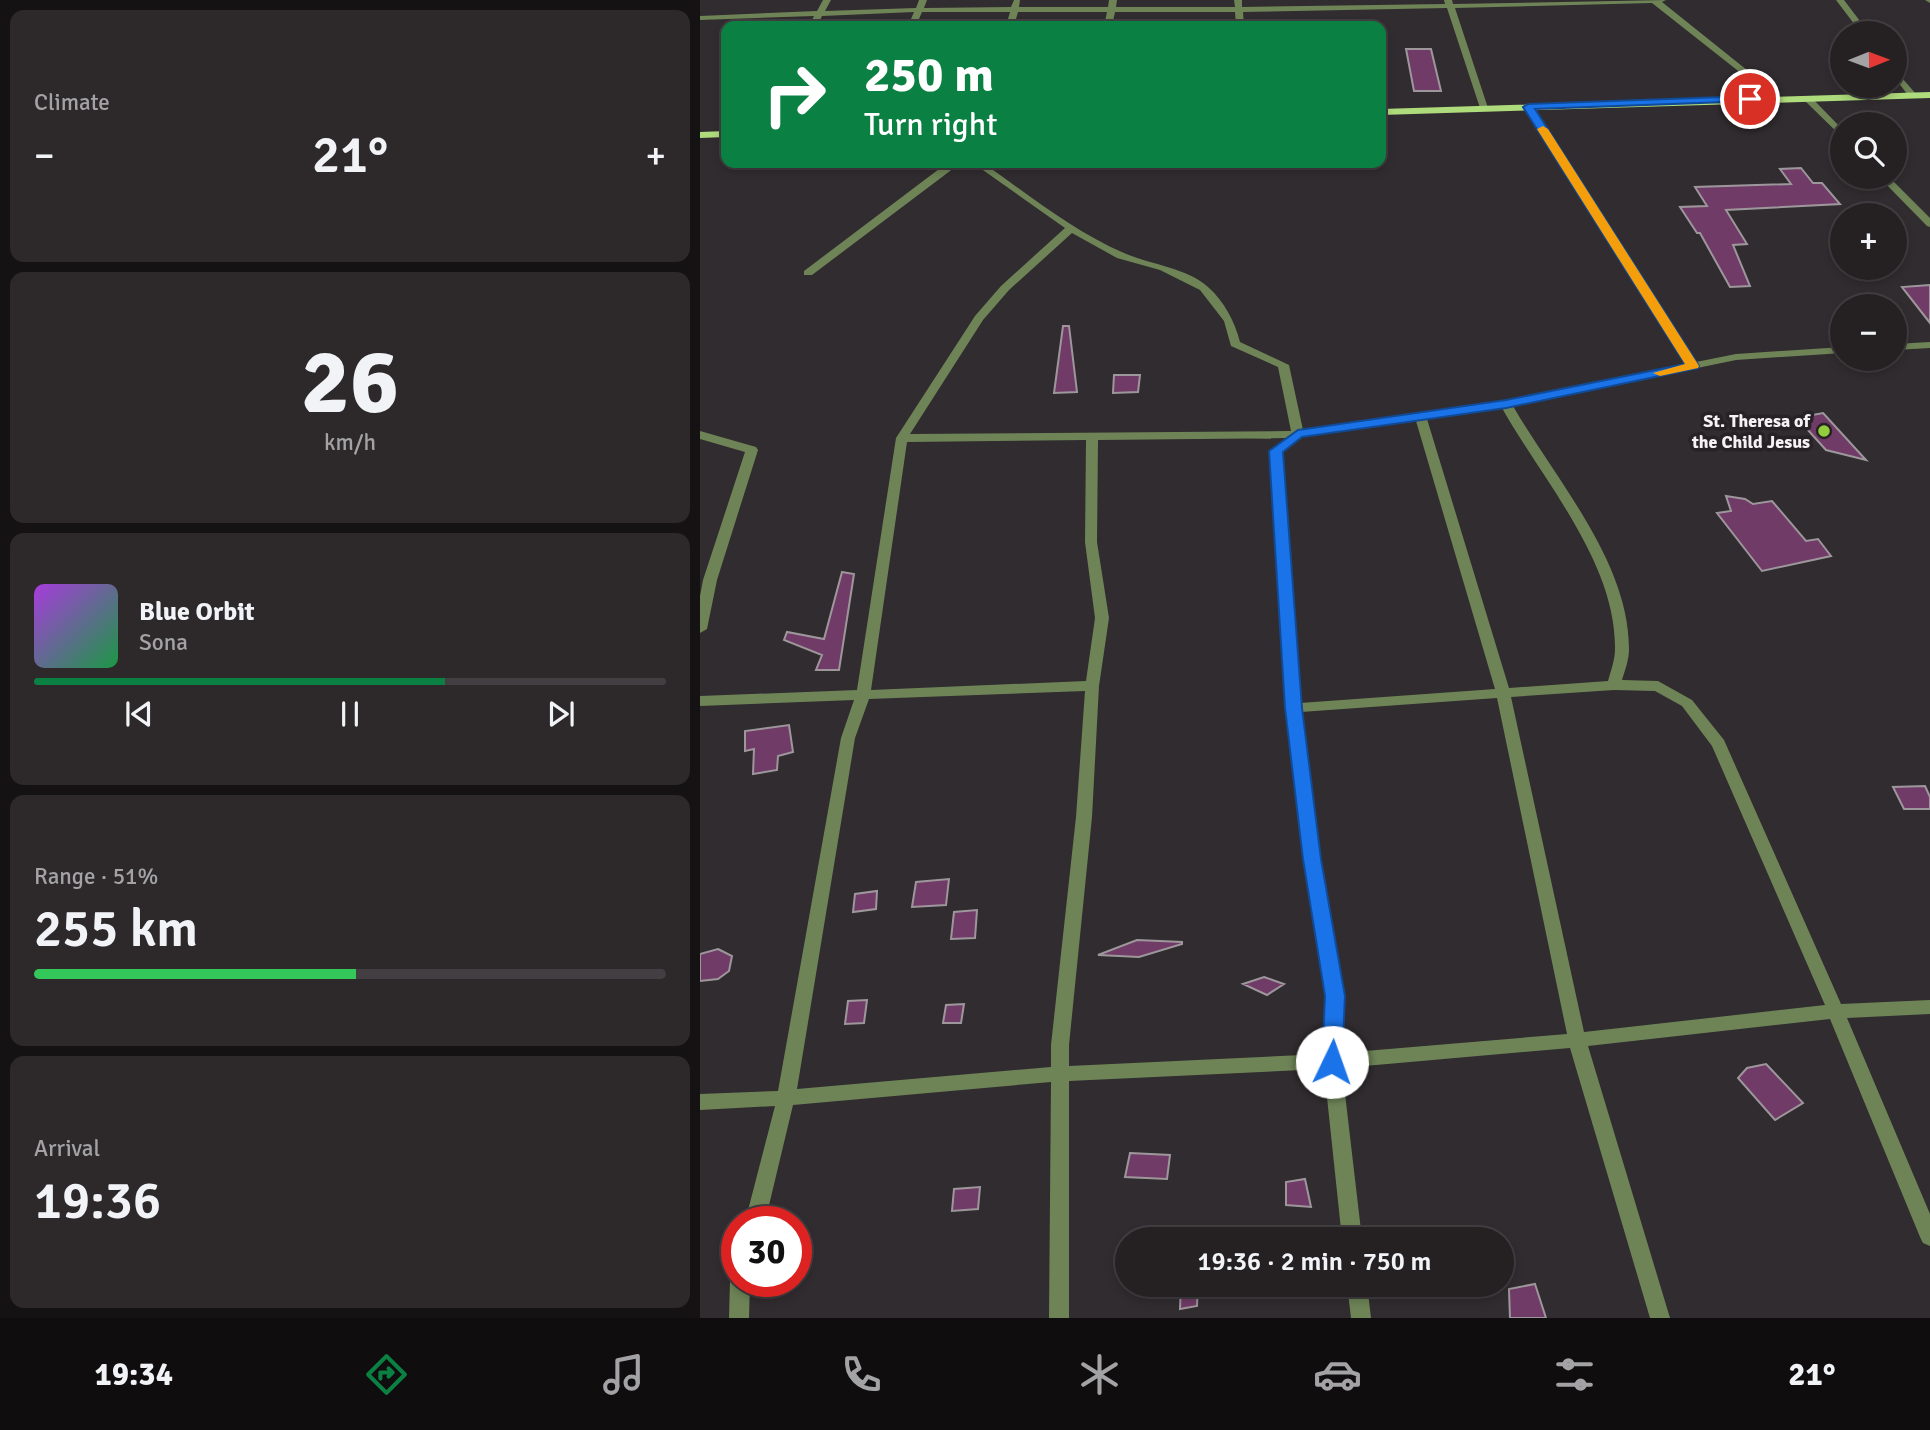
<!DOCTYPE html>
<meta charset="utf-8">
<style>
body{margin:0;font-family:Signika,sans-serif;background:#2d292b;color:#f1f3f6;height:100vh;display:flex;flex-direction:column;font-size:26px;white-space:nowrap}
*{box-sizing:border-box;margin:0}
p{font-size:23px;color:#a3a3a6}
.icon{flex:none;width:38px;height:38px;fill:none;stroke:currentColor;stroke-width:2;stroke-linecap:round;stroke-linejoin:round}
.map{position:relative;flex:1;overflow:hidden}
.details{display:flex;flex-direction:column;gap:10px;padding:10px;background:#141213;width:700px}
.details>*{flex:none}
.hud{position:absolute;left:21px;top:21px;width:665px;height:147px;border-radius:14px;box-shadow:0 4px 10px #0003,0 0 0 2px #423e41;background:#0b8043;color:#fff;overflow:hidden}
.needle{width:46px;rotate:89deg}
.tools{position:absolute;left:1130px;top:21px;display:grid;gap:14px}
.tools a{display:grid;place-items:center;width:77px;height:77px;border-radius:50%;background:#252123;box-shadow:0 4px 10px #0003,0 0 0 2px #423e41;font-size:35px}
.speed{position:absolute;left:21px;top:1206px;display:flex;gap:14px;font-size:35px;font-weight:700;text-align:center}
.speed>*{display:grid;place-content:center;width:91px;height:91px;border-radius:50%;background:#252123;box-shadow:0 4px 10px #0003,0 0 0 2px #423e41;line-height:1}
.speed .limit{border:10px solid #d22;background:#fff;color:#111}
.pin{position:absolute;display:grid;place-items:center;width:60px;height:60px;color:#fff;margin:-30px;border:4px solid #fff;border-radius:50%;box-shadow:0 2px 7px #0007}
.me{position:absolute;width:77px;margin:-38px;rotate:3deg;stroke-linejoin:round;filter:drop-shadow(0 0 5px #0008)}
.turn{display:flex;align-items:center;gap:24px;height:147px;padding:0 28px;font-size:32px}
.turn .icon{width:91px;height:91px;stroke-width:2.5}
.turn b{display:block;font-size:49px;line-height:60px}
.big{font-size:52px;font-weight:600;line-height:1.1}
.details .widget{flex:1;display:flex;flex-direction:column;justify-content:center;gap:10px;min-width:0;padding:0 24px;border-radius:14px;background:#2d292b}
.details .dial{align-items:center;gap:0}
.dial b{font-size:91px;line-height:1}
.song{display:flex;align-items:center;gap:21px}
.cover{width:84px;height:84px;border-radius:10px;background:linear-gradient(135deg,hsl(280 70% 55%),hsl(140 70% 35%))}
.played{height:7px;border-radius:4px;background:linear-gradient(90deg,#0b8043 65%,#423e41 65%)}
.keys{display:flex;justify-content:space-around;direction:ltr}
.heat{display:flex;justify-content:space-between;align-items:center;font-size:38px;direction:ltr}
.charge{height:10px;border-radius:5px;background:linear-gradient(90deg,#34c759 51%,#423e41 0)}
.trip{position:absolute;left:415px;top:1227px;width:399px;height:70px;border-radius:35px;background:#252123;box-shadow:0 4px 10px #0003,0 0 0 2px #423e41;font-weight:600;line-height:70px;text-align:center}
.tab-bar{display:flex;height:112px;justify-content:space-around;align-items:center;background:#0f0d0e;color:#a3a3a6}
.tab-bar .icon{width:49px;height:49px}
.tab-bar .current{color:#0b8043}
.tab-bar b{font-size:32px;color:#f1f3f6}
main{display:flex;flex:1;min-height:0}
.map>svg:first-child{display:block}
.building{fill:#703b66;stroke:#9d979c;stroke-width:2}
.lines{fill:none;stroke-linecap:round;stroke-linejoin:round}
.minor{fill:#6e8457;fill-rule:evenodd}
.primary{fill:#aedb7b;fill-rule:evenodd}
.route{fill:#1a73e8;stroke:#114b97;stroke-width:2}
.slow{fill:#f59e0b}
.poi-dot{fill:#92cd3e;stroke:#272226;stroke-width:2.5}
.labels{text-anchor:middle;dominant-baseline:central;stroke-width:7;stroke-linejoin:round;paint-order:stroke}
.poi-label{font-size:18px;font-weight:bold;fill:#f5f2f5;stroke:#272226;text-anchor:end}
</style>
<main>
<section class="details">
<div class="widget"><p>Climate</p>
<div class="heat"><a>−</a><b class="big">21°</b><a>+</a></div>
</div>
<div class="widget dial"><b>26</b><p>km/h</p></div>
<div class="widget">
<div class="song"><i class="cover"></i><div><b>Blue Orbit</b><p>Sona</p></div></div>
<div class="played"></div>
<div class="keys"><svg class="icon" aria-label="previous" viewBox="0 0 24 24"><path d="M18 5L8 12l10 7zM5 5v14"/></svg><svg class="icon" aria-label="pause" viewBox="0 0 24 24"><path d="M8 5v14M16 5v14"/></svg><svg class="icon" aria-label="next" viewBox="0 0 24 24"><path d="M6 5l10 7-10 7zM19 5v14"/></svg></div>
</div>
<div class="widget"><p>Range · 51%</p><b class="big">255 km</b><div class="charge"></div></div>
<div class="widget"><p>Arrival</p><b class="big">19:36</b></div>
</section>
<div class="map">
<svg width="1230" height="1318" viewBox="0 0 1230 1318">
<rect width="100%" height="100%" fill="#312c2f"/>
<path class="building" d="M 706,49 L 731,49 L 741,91 L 714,91 Z
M 1101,168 L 1113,183 L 1122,183 L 1140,204 L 1026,210 L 1047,244 L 1033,245 L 1050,286 L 1030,287 L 1000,233 L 997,233 L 980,207 L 1007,206 L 995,187 L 1091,184 L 1080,169 Z
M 1230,285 L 1230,323 L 1202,287 Z
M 363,326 L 369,326 L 377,392 L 354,393 Z
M 414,375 L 440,375 L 438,392 L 413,393 Z
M 1123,413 L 1166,460 L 1126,450 L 1097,418 Z
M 1026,496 L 1045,499 L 1053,504 L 1072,501 L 1106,541 L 1118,539 L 1131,556 L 1062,571 L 1017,513 L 1031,511 Z
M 142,572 L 154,574 L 139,670 L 116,670 L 122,655 L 84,640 L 87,632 L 124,639 Z
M 89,725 L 93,752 L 78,756 L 77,770 L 53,774 L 54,749 L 45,751 L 45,731 Z
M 1225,786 L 1230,797 L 1230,809 L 1204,809 L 1193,787 Z
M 249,879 L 246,905 L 212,907 L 216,882 Z
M 177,891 L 176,909 L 153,912 L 155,894 Z
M 277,910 L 275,938 L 251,939 L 254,912 Z
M 437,940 L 482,942 L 482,944 L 439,957 L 398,955 Z
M 18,949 L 32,956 L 29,971 L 18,979 L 0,981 L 0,954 Z
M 564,977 L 584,984 L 567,995 L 543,984 Z
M 167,1000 L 164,1023 L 145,1024 L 148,1001 Z
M 264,1004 L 261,1023 L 243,1023 L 246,1005 Z
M 1066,1064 L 1103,1103 L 1075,1120 L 1038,1078 L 1047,1068 Z
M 430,1153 L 470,1155 L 467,1179 L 425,1177 Z
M 605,1179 L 611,1207 L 586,1205 L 586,1182 Z
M 280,1187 L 278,1209 L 252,1211 L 254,1189 Z
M 481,1284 L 498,1284 L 497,1306 L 480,1309 Z
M 835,1284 L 846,1318 L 810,1318 L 809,1289 Z"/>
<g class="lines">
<path class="minor" d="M 123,0 L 131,0 L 125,11 L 216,8 L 219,0 L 227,0 L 224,8 L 311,7 L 314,0 L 320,0 L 319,7 L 408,7 L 409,0 L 417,0 L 416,7 L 535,7 L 534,0 L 542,0 L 542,7 L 745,4 L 744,0 L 752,0 L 753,4 L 966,0 L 962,2 L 1082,98 L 1075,100 L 952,3 L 755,8 L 788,108 L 784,111 L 780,108 L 747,8 L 543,12 L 544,26 L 536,26 L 535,12 L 415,12 L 412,26 L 404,26 L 407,12 L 318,12 L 314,26 L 306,26 L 310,12 L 222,12 L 216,26 L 208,26 L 214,12 L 122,16 L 117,26 L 109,26 L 114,16 L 0,20 L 0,16 L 117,11 Z
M 1136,0 L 1144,0 L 1169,33 L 1161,33 Z
M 1225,0 L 1230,0 L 1230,3 Z
M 1195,70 L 1216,94 L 1216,98 L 1210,98 L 1195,78 Z
M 1104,96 L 1110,96 L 1143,130 L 1143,138 L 1104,100 Z
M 828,104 L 832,107 L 996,362 L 1036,354 L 1143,347 L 1143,353 L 1036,360 L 813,406 C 855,479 929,561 929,649 C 929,660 925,670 922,680 L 958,681 L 992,700 L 1024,740 L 1141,1004 L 1230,1000 L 1230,1014 L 1147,1018 L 1230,1214 L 1230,1246 L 1223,1243 L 1220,1237 L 1130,1019 L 888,1046 L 970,1318 L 950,1318 L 870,1048 L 642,1068 L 662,1239 L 642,1239 L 624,1069 L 369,1081 L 369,1318 L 349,1318 L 351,1082 L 93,1105 L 65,1222 L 45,1222 L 75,1106 L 0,1110 L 0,1094 L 78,1091 L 141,738 L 154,700 L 0,706 L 0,696 L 157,690 L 196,438 L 275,316 L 301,286 L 365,228 L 273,163 L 283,163 C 328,194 373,231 424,253 C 448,264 488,268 508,287 C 524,301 535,322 540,342 L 589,365 L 603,430 L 806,401 L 986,364 L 824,107 ZM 372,233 L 417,258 L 460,270 L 500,290 L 524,321 L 531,346 L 578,367 L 591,431 L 210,434 L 283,320 L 309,290 ZM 802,408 C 843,481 916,562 915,649 C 915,660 911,670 908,681 L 809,688 L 727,419 ZM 716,421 L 795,689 L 600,703 L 582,452 L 602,437 ZM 586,438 L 570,451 L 586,708 L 604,859 L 626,996 L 623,1054 L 369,1066 L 369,1045 L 392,817 L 399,686 L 409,618 L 397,542 L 398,440 ZM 386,440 L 385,542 L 395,618 L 386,681 L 171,690 L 207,442 ZM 914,690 L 955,691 L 982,706 L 1012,746 L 1125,1005 L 884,1032 L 811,697 ZM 385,691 L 376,817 L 351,1045 L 351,1067 L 97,1089 L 155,738 L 169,699 ZM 797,698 L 867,1034 L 641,1053 L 644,996 L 620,859 L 601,712 Z
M 247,163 L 257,163 L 250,171 L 112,275 L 104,275 L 104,271 Z
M 1179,177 L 1189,177 L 1230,218 L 1230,227 L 1227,226 Z
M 1230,342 L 1230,348 L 1195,350 L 1195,344 Z
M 0,431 L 56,447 L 58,450 L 17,580 L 7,629 L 0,633 L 0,596 L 3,580 L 45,452 L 0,439 Z
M 37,1273 L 37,1281 L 50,1281 L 49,1318 L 29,1318 L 30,1281 L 33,1274 Z
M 647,1284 L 667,1284 L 671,1318 L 651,1318 Z"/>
<path class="primary" d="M 1230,92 L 1230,98 L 681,115 L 681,109 Z
M 26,131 L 26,137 L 0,138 L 0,132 Z"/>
</g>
<path class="route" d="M 1050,96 L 1054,101 L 835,109 L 999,366 L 998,368 L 806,408 L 602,437 L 583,452 L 602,708 L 621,859 L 645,996 L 642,1062 L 639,1068 L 632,1070 L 625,1068 L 622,1062 L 625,996 L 603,859 L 585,708 L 569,451 L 598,430 L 806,400 L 985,364 L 823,107 L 828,104 Z"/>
<path class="slow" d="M 843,126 L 848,129 L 999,366 L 998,368 L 960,376 L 953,373 L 985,364 L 837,129 Z"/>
<circle class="poi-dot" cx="1124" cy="431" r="7"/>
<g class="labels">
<g class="poi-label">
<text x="1110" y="421">St. Theresa of<tspan x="1110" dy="21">the Child Jesus</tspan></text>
</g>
</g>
</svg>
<div class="tools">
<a><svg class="needle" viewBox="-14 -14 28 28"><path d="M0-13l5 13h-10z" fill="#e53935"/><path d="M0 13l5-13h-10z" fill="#a3a3a6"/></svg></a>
<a><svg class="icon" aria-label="search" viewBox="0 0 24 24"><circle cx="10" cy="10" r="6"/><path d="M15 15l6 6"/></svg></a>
<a>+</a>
<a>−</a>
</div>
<div class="speed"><div class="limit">30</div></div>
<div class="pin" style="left:1050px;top:99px;background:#d93025"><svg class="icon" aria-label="arrive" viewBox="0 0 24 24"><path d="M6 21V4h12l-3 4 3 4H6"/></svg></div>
<svg class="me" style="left:632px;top:1062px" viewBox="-20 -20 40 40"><circle r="19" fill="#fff"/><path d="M0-13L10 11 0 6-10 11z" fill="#1a73e8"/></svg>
<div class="trip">19:36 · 2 min · 750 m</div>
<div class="hud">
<div class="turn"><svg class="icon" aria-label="right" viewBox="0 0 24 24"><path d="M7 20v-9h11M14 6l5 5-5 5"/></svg><div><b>250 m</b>Turn right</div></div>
</div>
</div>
</main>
<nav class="tab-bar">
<b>19:34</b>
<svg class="icon current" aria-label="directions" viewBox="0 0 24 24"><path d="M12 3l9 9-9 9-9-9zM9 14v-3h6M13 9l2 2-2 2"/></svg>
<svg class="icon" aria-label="music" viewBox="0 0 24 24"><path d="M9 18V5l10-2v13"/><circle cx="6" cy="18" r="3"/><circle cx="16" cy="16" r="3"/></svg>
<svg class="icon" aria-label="phone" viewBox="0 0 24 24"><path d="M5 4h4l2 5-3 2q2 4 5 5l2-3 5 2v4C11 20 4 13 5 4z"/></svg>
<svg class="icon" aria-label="climate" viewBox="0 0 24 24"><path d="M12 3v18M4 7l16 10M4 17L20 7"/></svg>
<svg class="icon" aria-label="car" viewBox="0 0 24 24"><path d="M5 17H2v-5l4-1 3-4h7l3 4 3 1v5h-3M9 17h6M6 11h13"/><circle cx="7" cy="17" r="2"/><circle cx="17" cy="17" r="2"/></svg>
<svg class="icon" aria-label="filters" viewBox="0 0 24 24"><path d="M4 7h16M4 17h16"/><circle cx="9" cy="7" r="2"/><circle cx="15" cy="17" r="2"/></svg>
<b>21°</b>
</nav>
